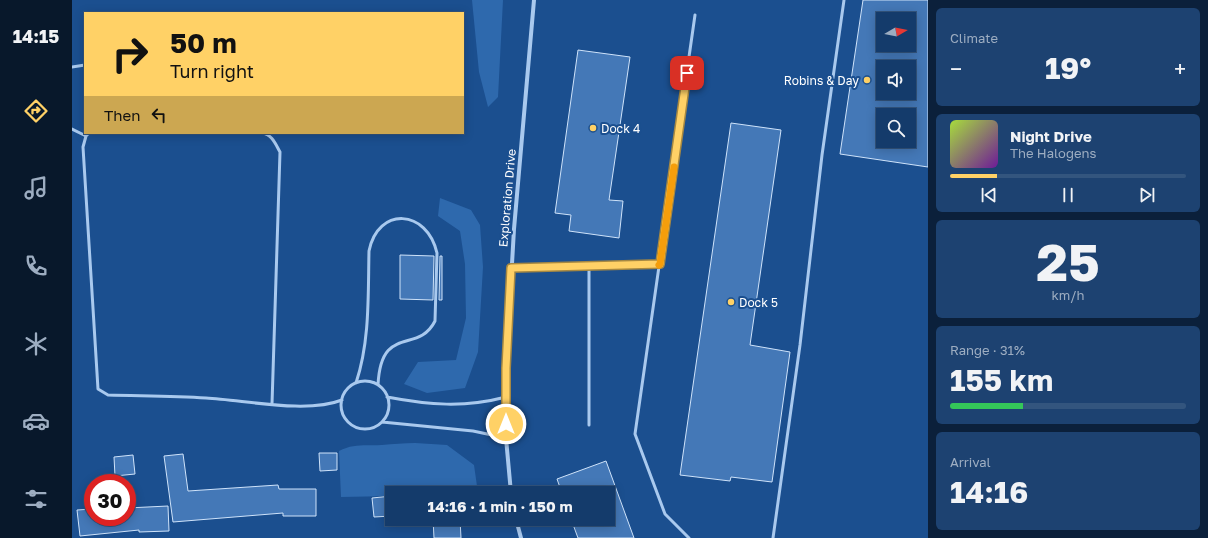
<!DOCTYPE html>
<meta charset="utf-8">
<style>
body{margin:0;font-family:"Golos Text",sans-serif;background:#1d4271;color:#f1f3f6;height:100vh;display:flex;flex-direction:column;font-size:15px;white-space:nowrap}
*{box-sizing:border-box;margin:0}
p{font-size:13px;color:#9dadc1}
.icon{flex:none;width:22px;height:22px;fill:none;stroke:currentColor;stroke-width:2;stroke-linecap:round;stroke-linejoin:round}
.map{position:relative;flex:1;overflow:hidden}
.details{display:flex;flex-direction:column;gap:8px;padding:8px;background:#0b203b;width:280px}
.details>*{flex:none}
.top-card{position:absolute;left:12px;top:12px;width:380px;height:122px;border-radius:0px;box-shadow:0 2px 10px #0003,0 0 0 1px #33557e;background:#ffd166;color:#111;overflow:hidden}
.needle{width:26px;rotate:80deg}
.controls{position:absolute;left:804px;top:12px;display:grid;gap:8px}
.controls a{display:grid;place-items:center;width:40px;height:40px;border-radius:0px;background:#143b6b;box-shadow:0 2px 10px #0003,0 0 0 1px #33557e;font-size:20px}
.speed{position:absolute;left:12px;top:474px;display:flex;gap:8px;font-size:20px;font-weight:700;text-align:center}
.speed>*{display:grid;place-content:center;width:52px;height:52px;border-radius:50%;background:#143b6b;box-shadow:0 2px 10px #0003,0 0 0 1px #33557e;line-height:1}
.speed .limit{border:6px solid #d22;background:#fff;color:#111}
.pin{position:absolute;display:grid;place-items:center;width:34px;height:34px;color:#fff;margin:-17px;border-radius:8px;box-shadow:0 2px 6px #0006}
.me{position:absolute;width:44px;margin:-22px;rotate:0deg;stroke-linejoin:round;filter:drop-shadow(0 0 3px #0008)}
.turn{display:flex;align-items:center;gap:14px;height:84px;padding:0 20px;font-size:18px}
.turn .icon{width:52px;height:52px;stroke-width:2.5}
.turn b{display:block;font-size:28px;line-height:34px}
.then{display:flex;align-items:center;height:38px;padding:0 20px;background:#0003;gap:8px;font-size:15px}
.big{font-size:30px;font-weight:700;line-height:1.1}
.details .widget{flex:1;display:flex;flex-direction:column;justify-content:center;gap:6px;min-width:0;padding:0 14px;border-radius:6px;background:#1d4271}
.details .dial{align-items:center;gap:0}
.dial b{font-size:52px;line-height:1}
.song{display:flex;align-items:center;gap:12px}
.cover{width:48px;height:48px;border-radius:6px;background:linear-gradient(135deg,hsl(80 70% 55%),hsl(280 70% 35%))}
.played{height:4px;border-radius:2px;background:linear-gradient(90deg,#ffd166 20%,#33557e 20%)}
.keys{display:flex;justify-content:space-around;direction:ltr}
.heat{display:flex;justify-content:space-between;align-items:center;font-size:22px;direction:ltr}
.charge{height:6px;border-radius:3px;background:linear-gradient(90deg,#34c759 31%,#33557e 0)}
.trip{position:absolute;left:313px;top:486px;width:230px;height:40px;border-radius:0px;background:#143b6b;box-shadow:0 2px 10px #0003,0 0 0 1px #33557e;font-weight:700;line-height:40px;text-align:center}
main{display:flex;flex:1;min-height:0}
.menu{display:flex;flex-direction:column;width:72px;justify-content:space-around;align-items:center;background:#08182b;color:#9dadc1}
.menu .icon{width:28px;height:28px}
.menu .current{color:#ffd166}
.menu b{font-size:18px;color:#f1f3f6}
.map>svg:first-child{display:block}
.green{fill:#2e69ad}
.building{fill:#4478b7;stroke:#cfe3fa;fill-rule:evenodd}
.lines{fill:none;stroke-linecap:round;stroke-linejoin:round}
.service{stroke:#a9c9ee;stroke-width:3}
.minor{stroke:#a9c9ee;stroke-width:4}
.route-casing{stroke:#a68842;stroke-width:10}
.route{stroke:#ffd166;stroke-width:7}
.slow{stroke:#f59e0b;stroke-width:7}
.poi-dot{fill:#ffd166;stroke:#1b4f8f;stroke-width:1.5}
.labels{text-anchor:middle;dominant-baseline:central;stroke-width:4;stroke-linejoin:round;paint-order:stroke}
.poi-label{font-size:12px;fill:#fff;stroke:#1b4f8f;text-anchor:start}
.street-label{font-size:12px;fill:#fff;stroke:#1b4f8f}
</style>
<main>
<nav class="menu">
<b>14:15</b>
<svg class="icon current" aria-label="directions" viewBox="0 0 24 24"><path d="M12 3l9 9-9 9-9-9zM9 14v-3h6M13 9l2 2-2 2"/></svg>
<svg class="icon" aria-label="music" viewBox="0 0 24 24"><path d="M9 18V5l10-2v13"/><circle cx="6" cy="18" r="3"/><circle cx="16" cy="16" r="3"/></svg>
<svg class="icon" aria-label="phone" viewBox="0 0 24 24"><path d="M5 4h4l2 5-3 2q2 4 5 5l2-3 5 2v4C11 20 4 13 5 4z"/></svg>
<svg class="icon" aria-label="climate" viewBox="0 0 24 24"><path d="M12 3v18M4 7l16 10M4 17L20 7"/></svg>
<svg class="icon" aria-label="car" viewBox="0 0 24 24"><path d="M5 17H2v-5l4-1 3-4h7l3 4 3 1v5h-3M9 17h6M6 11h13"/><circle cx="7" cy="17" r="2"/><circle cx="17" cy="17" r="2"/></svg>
<svg class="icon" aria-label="filters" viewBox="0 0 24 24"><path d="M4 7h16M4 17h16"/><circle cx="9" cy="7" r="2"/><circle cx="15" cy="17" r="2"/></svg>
</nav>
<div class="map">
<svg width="856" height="538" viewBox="0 0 856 538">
<rect width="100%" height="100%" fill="#1b4f8f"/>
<path class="green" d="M 400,0 L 431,0 L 426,97 L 416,107 L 407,72 Z
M 368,198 L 399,210 L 408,225 L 411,267 L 406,352 L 393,388 L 355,393 L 332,384 L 346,362 L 384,360 L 394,318 L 393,264 L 388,231 L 366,216 Z
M 343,443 L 375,445 L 402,465 L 406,493 L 320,493 L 320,496 L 269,497 L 267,451 C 282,443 294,446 310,445 C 321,444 332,443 343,443 Z"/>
<path class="building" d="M 791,0 L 856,0 L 856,167 L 768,154 ZM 811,19 L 837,19 L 837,45 L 811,45 ZM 811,67 L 837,67 L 837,93 L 811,93 ZM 811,115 L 837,115 L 837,141 L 811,141 Z
M 506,50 L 558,57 L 537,200 L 551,201 L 547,238 L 497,231 L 499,215 L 483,213 Z
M 659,123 L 709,130 L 678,345 L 718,352 L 700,482 L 659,477 L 658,481 L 608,475 Z
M 328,255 L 362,256 L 361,300 L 328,299 Z
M 368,256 L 370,256 L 370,300 L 367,300 Z
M 247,453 L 265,453 L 265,470 L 248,471 Z
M 111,454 L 116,491 L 206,485 L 207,489 L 244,489 L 244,516 L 211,516 L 211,513 L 101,522 L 92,456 Z
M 61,455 L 63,474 L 43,476 L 42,457 Z
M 534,461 L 562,538 L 506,538 L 499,519 L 536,519 L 536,493 L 490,493 L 485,479 Z
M 320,496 L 320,516 L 302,517 L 300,498 Z
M 96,506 L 97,531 L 67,532 L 67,530 L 8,536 L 5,510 L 21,509 L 21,517 L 55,517 L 55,508 Z
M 361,519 L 388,519 L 389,538 L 362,538 Z"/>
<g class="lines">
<path class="service" d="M 0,67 L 13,65
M 0,129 L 14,136
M 17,133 L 14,136 L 11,147 L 26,389 L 36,395 C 68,396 101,396 134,398 C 173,400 234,414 270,400
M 190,133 C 200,134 204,145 208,152 L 200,404
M269 405a24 24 0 1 1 48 0a24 24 0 1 1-48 0Z
M 284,383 C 298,341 296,295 297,251 C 306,206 355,209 365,253 L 363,321 C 346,355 309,323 306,385
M 315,397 C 357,405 392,408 434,397
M 310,422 L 401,431 L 434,438
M 517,425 L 517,267 L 588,265
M 617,538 L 593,514 L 563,434 L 623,15
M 701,538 L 728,345 L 750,155 L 772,0"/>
<path class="minor" d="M 439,269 L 517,267
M 439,493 L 434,438 L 434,368 L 442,229 L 462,0
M 444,519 L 449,538"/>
</g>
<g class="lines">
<g class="route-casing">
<path id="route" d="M 434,424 L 434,368 L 439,268 L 588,264 L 615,73"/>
</g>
<use href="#route" class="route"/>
<path class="slow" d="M 587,265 L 588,264 L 602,167"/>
</g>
<g class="poi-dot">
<circle cx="795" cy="80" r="4"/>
<circle cx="521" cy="128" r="4"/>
<circle cx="659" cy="302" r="4"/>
</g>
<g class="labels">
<g class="poi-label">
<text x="787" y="80" text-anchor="end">Robins &amp; Day</text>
<text x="529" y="128">Dock 4</text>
<text x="667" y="302">Dock 5</text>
</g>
<g class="street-label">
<text transform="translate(435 198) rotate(-85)">Exploration Drive</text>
</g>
</g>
</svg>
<div class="controls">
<a><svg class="needle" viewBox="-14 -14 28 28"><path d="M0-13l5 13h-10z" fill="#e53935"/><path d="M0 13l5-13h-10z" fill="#9dadc1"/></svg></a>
<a><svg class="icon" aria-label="sound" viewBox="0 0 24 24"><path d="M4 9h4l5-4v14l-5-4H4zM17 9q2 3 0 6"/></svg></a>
<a><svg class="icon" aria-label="search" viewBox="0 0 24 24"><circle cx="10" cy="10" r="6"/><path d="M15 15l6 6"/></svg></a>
</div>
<div class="speed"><div class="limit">30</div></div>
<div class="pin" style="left:615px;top:73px;background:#d93025"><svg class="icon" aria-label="arrive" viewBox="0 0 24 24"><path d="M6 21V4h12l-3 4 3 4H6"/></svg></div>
<svg class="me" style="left:434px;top:424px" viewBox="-20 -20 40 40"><circle r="17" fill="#ffd166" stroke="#fff" stroke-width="3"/><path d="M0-11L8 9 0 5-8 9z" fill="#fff"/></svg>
<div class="trip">14:16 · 1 min · 150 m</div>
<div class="top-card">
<div class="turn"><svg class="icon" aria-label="right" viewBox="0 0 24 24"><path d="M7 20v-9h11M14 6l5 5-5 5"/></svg><div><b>50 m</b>Turn right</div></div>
<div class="then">Then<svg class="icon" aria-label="left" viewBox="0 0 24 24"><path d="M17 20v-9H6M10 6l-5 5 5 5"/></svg></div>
</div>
</div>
<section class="details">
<div class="widget"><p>Climate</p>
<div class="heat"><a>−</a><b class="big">19°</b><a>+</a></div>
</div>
<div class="widget">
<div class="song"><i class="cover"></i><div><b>Night Drive</b><p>The Halogens</p></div></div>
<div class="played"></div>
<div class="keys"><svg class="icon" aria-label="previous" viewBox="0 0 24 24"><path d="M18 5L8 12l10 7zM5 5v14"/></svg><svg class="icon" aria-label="pause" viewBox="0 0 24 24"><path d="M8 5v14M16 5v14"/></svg><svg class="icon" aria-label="next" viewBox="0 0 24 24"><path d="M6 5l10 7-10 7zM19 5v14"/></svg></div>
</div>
<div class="widget dial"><b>25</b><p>km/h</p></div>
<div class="widget"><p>Range · 31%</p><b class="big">155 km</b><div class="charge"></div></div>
<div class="widget"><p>Arrival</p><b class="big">14:16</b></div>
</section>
</main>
